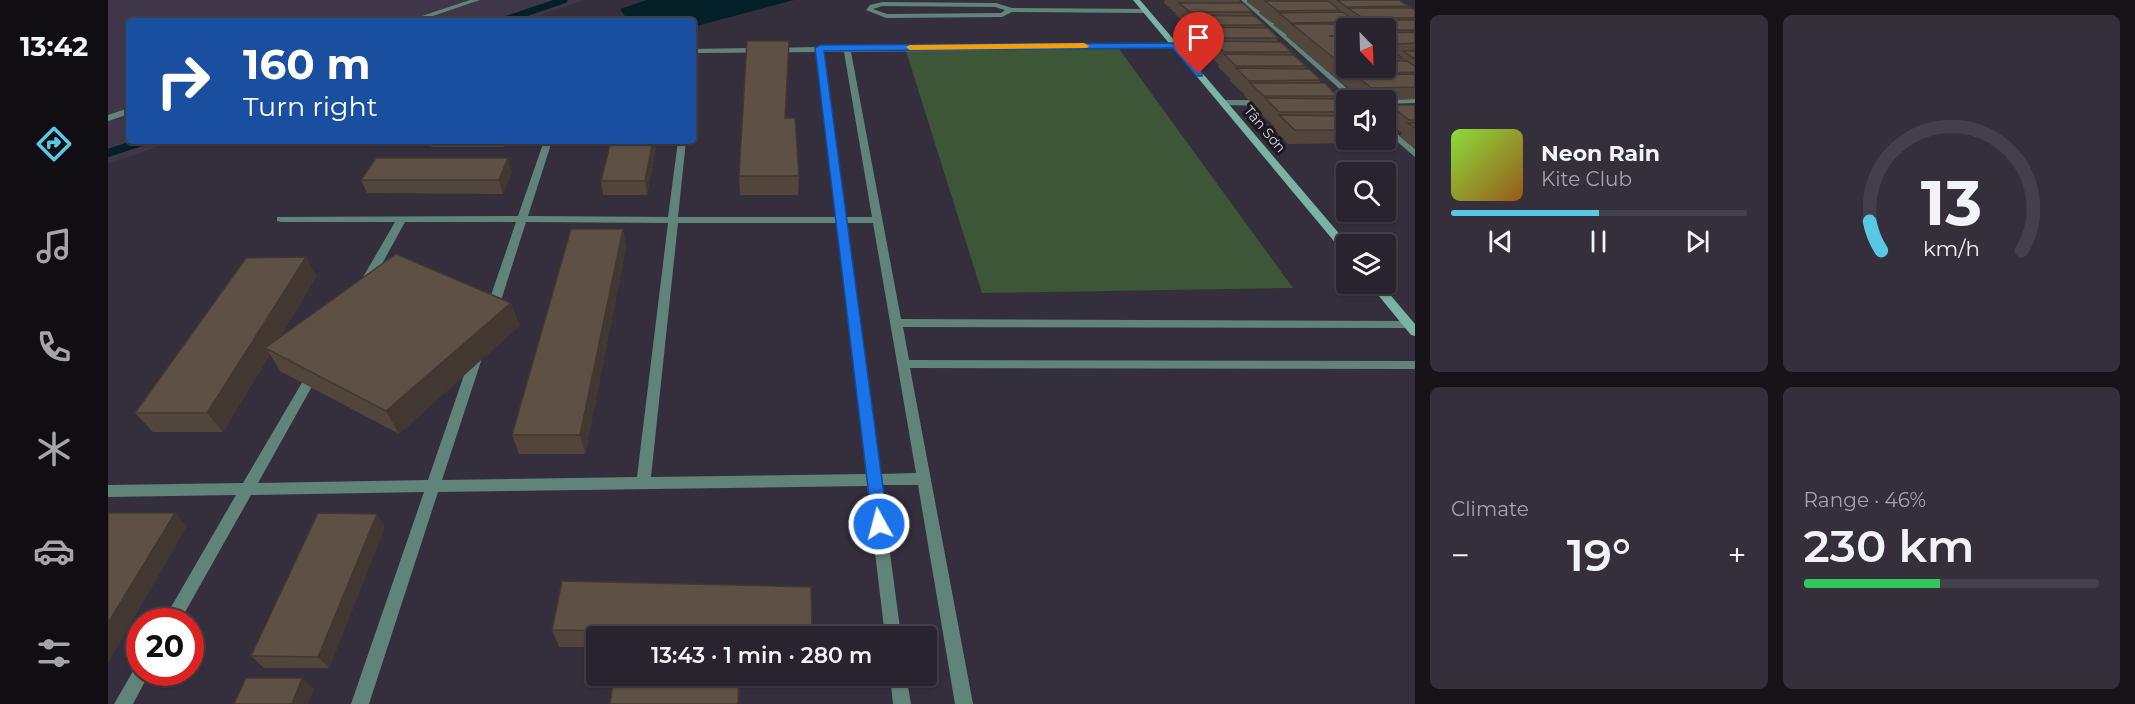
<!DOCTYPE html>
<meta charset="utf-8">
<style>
body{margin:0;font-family:Montserrat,sans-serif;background:#342f3a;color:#f1f3f6;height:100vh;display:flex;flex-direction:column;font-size:22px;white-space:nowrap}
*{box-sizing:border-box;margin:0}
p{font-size:20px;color:#a5a4aa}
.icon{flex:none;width:33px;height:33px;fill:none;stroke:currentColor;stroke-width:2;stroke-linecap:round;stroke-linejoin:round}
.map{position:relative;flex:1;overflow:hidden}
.panel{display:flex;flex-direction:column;gap:15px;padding:15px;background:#161319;width:720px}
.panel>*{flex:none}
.banner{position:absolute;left:18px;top:18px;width:570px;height:126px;border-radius:6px;box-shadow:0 2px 4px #0004,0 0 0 2px #44404a;background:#1a4fa0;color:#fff;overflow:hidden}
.needle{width:39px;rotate:157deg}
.controls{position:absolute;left:1228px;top:18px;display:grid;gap:12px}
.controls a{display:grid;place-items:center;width:60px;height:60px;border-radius:6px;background:#28232e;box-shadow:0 2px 4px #0004,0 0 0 2px #44404a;font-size:30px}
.speed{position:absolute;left:18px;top:608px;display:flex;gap:12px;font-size:30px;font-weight:700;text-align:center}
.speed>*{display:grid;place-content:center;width:78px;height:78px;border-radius:50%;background:#28232e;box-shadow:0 2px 4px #0004,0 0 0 2px #44404a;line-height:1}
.speed .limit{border:9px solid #d22;background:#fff;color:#111}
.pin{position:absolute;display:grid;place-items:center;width:51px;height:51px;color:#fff;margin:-62px -26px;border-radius:50% 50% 50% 0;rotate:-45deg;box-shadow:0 0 6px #0007}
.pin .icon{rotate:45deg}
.me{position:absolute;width:66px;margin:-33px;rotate:353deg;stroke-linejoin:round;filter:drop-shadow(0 0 4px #0008)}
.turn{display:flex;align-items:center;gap:21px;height:126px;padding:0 18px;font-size:27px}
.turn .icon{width:78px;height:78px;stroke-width:2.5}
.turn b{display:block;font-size:42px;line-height:51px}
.big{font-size:45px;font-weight:600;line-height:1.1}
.panel .widget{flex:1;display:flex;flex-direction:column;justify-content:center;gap:9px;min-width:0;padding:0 21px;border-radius:9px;background:#342f3a}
.panel .dial{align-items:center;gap:0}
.dial svg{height:156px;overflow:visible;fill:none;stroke:#44404a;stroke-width:7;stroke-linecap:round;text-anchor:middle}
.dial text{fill:#f1f3f6;stroke:none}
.song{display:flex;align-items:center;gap:18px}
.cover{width:72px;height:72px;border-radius:9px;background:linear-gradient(135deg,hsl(90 70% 55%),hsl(30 70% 35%))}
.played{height:6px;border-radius:3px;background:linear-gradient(90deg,#59c8e4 50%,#44404a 50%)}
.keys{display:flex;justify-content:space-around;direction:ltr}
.heat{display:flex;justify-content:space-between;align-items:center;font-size:33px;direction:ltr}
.charge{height:9px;border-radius:4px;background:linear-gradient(90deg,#34c759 46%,#44404a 0)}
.panel .tiles{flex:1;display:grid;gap:15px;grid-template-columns:repeat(2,1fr)}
.trip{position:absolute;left:478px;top:626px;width:351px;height:60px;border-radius:6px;background:#28232e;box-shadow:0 2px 4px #0004,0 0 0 2px #44404a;font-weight:600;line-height:60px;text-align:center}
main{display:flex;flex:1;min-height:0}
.dock{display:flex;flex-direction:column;width:108px;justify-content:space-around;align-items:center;background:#100e12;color:#a5a4aa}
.dock .icon{width:42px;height:42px}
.dock .on{color:#59c8e4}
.dock b{font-size:27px;color:#f1f3f6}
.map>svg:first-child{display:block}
.built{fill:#3f364a}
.green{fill:#3c5637}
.water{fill:#032029}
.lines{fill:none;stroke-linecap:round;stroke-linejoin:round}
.stream-far1{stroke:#032029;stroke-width:7}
.stream{stroke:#032029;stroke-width:8}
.lane{fill:#61847a;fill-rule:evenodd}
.street{fill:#61847a;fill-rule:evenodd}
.secondary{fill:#7ab3a3;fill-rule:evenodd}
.wall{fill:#52453c;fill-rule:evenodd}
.shaded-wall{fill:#423831}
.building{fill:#5f5046;stroke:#423831;stroke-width:1.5}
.route{fill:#1a73e8;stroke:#114b97;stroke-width:1.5}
.slow{fill:#f59e0b}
.labels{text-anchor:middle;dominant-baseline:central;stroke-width:6;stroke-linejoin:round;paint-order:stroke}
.far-street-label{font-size:14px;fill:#d8d4dd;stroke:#1b181f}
</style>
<main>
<nav class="dock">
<b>13:42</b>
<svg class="icon on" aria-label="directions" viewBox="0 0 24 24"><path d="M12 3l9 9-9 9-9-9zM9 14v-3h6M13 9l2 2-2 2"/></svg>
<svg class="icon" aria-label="music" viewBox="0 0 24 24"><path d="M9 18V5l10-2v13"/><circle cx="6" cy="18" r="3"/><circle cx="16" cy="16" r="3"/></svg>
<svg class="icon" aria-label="phone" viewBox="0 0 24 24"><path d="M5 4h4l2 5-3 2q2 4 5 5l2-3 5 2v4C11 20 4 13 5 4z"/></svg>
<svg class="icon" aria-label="climate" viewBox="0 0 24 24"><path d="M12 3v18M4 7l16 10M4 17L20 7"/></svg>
<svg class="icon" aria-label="car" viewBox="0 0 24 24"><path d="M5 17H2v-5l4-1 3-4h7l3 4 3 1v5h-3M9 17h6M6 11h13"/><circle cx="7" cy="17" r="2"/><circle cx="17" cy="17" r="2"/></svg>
<svg class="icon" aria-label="filters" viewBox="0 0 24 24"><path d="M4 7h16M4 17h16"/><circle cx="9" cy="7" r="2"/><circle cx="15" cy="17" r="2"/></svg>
</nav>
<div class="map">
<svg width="1307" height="704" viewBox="0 0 1307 704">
<rect width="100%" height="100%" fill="#352f3d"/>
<path class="built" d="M 0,0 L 476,0 L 415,21 L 21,21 L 21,141 L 66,141 L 0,164 Z"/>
<path class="green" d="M 1011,49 L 1185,288 L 874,293 L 798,51 Z"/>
<path class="water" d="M 539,0 L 686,0 L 585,27 L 585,21 L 524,21 L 519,19 L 512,9 Z"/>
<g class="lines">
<path class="stream-far1" d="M 394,21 L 456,0"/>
<path class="stream" d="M 0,153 L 37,141"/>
<path class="lane" d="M 362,0 L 372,0 L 310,21 L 299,21 Z
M 774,2 L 888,3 L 904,8 L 1037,9 L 1040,11 L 1037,13 L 904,12 L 894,17 L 778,18 L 758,10 L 762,5 ZM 774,6 L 887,7 L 897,10 L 893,13 L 779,14 L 765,9 Z
M 1066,44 L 1069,44 L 1069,48 L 743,52 L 793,319 L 1301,321 L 1307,325 L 1305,328 L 795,327 L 801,360 L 1307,361 L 1307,369 L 802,368 L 865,704 L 847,704 L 810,485 L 773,485 L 793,636 L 777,636 L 759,486 L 330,492 L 261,704 L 243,704 L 316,492 L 143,495 L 72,621 L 55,621 L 128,495 L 0,497 L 0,485 L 135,483 L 202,369 L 210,369 L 212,372 L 150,483 L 320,480 L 364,352 L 370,348 L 376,352 L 334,480 L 529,477 L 560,223 L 418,222 L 390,310 L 384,314 L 378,310 L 408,222 L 297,222 L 263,284 L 257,288 L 251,284 L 287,222 L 173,222 L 169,221 L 169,217 L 410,216 L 436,141 L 444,141 L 420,216 L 560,217 L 570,141 L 578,141 L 570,217 L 728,217 L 709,52 L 585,53 L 585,49 L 709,47 L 712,46 L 715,47 ZM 716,52 L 736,52 L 764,217 L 738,217 ZM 570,223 L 729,223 L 758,474 L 543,477 ZM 739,223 L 765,223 L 808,473 L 772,474 Z
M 1307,99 L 1307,103 L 1278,104 L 1278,100 L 1275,100 Z
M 1116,100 L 1160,100 L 1164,103 L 1160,106 L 1113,105 L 1112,103 Z
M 21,108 L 21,114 L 0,121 L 0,115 Z
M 32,665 L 32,672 L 42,672 L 25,704 L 6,704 L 28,666 Z
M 782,675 L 798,675 L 803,704 L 785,704 Z"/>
<path class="street" d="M 1133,0 L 1140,0 L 1252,100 L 1244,100 Z
M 1278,124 L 1307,149 L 1307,157 L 1278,132 Z"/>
<path class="secondary" d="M 1025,0 L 1032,0 L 1240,244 L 1239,253 L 1235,252 Z
M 1261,284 L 1273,284 L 1307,324 L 1307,336 L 1303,335 Z"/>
</g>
<path class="wall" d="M 1057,0 L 1132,0 L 1131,3 L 1145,12 L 1144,16 L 1157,25 L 1156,28 L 1170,38 L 1168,42 L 1184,52 L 1183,55 L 1198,66 L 1197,69 L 1213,80 L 1211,83 L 1229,96 L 1228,99 L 1239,104 L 1239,140 L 1260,140 L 1257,143 L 1180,144 L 1165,128 L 1166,125 L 1165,125 L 1150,111 L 1151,109 L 1149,109 L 1136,95 L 1136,93 L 1135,93 L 1122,81 L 1123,79 L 1110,67 L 1111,65 L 1099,53 L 1100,50 L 1088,39 L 1088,37 L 1077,27 L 1078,24 L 1067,14 L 1068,12 L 1066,12 L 1056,3 Z
M 1139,0 L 1291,0 L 1300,6 L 1299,8 L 1307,10 L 1307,99 L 1256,100 L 1239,87 L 1240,86 L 1238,86 L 1222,74 L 1223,72 L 1220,72 L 1178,36 L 1179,35 L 1165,25 L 1166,23 L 1164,23 L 1151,13 L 1152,11 L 1151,11 L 1139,2 ZM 1239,28 L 1278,28 L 1278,68 L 1239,68 Z
M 681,41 L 677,118 L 691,176 L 690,195 L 632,195 L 631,176 Z
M 1282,105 L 1307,105 L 1307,149 L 1291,136 L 1294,133 L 1278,122 L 1278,112 Z
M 321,141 L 399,141 L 396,147 L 323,147 Z
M 503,141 L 547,141 L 548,146 L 539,195 L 495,195 L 493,181 Z
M 404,172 L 395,194 L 259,193 L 253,180 Z
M 515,229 L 518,248 L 477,454 L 411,454 L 404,435 Z
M 198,257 L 208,277 L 172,337 L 403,303 L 411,326 L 291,434 L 172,371 L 162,354 L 115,432 L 45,432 L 27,413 Z
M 277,527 L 221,668 L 156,668 L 143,656 Z
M 454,581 L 704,630 L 703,636 L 489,636 L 489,647 L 451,647 L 444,630 Z"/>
<path class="shaded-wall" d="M 394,141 L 399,141 L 396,147 Z
M 545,141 L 547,141 L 548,146 L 539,195 L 537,181 Z
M 400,158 L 404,172 L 395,194 L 391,180 Z
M 515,229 L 518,248 L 477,454 L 472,435 Z
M 198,257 L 208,277 L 164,351 L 157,348 L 162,354 L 115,432 L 99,413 Z
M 403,303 L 411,326 L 291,434 L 278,411 Z
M 67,513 L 79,526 L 0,663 L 0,623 Z
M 269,514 L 277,527 L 221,668 L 210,657 Z
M 631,675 L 633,675 L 631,704 L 630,704 Z
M 194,678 L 206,689 L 200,704 L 184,704 Z"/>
<path class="building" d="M 1229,0 L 1291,0 L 1300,6 L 1239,7 Z
M 1157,1 L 1220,1 L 1231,10 L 1170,11 Z
M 1071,3 L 1135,3 L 1145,12 L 1082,12 Z
M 1240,8 L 1304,8 L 1307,10 L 1307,18 L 1255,18 Z
M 1235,12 L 1247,22 L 1184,23 L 1171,13 Z
M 1082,15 L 1147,16 L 1157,25 L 1092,25 Z
M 1256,20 L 1307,20 L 1307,30 L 1278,30 L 1278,28 L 1269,28 Z
M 1184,24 L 1250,24 L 1256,28 L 1239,28 L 1239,35 L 1221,36 L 1239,36 L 1239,59 L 1227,59 Z
M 1093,27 L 1160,28 L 1170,38 L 1104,38 Z
M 1307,32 L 1307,43 L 1290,44 L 1278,36 L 1278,33 Z
M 639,41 L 681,41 L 677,118 L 687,118 L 691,176 L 631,176 Z
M 1104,41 L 1173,42 L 1184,52 L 1116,52 Z
M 1278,47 L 1280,47 L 1294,58 L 1278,58 Z
M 1295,51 L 1307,51 L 1307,59 Z
M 1116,54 L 1186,55 L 1198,66 L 1128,66 Z
M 1229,61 L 1239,61 L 1239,68 L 1278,68 L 1278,61 L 1299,61 L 1307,66 L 1307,72 L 1245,74 Z
M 1128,68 L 1201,69 L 1213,80 L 1141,81 Z
M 1307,74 L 1307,87 L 1264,88 L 1246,75 Z
M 1142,83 L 1217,83 L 1229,96 L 1156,96 Z
M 1157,98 L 1234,99 L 1239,104 L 1239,112 L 1171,112 Z
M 1282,105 L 1307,105 L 1307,120 L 1301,120 Z
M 1171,115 L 1239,116 L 1239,130 L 1187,130 Z
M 1300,123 L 1307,123 L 1307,128 Z
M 503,141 L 545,141 L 537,181 L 493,181 Z
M 268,158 L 400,158 L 391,180 L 253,180 Z
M 463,229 L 515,229 L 472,435 L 404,435 Z
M 288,254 L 403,303 L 278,411 L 157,348 Z
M 198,257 L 99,413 L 27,413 L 138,258 Z
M 0,513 L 67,513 L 0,623 Z
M 210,513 L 269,514 L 210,657 L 143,656 Z
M 454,581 L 703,587 L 704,630 L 633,629 L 633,636 L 512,636 L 513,631 L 444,630 Z
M 506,675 L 631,675 L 630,704 L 502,704 Z
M 138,678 L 194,678 L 184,704 L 126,704 Z"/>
<path class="route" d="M 1066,43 L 1094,72 L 1094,76 L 1088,76 L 1064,48 L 716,51 L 780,524 L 777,529 L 771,531 L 765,529 L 707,48 L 712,45 Z"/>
<path class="slow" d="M 976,43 L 981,46 L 979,48 L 802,50 L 798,47 L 802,45 Z"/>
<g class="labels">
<g class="far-street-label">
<text transform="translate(1157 129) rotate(50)">Tân Sơn</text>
</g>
</g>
</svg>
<div class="controls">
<a><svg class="needle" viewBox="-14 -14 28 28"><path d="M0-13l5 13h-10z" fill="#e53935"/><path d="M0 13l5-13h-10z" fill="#a5a4aa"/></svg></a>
<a><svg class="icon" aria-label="sound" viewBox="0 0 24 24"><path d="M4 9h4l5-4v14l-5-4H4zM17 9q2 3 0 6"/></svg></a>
<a><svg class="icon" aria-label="search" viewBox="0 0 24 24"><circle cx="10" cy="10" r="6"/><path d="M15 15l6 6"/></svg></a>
<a><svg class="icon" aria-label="layers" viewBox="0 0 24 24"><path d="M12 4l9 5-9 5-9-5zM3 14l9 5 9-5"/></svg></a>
</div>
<div class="speed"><div class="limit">20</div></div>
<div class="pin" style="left:1091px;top:74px;background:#d93025"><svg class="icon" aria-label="arrive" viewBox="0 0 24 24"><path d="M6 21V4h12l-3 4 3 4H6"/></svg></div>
<svg class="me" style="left:771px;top:524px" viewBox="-20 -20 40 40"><circle r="17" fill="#1a73e8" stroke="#fff" stroke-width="3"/><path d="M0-11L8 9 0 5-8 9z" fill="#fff"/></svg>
<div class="trip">13:43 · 1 min · 280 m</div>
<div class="banner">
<div class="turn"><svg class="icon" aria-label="right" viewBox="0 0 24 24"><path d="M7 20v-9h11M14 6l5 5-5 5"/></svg><div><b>160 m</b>Turn right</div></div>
</div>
</div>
<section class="panel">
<div class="tiles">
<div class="widget">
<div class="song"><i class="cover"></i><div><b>Neon Rain</b><p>Kite Club</p></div></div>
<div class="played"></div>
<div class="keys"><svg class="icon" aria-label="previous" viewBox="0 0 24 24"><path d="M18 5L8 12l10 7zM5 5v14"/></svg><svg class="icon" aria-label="pause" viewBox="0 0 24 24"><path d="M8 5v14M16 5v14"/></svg><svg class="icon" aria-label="next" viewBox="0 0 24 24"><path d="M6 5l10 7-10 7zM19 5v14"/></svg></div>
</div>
<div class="widget dial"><svg viewBox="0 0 100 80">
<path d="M14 69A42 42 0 1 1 86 69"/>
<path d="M14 69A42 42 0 0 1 8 54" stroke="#59c8e4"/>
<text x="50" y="56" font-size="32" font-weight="700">13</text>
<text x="50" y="72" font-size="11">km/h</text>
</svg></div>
<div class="widget"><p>Climate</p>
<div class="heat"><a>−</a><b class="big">19°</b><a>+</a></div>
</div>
<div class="widget"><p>Range · 46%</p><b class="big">230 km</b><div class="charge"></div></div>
</div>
</section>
</main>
